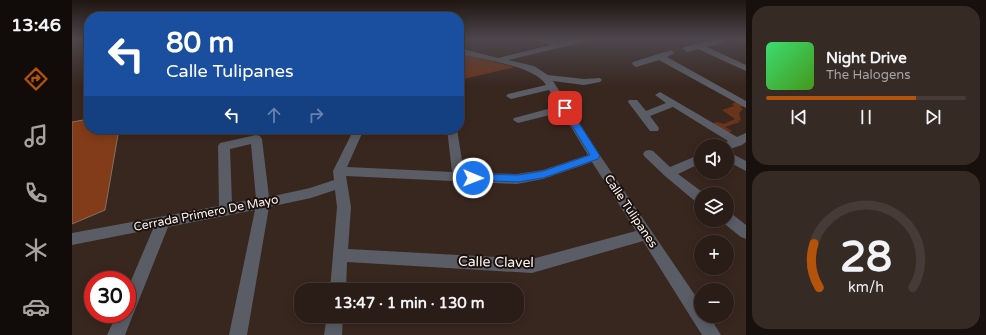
<!DOCTYPE html>
<html lang="es">
<meta charset="utf-8">
<style>
body{margin:0;font-family:"Varela Round",sans-serif;background:#362a24;color:#f1f3f6;height:100vh;display:flex;flex-direction:column;font-size:15px;white-space:nowrap}
*{box-sizing:border-box;margin:0}
p{font-size:13px;color:#a5a2a1}
.icon{flex:none;width:22px;height:22px;fill:none;stroke:currentColor;stroke-width:2;stroke-linecap:round;stroke-linejoin:round}
.map{position:relative;flex:1;overflow:hidden}
.sheet{display:flex;flex-direction:column;gap:6px;padding:6px;background:#17100d;width:240px}
.sheet>*{flex:none}
.guide{position:absolute;left:12px;top:12px;width:380px;height:122px;border-radius:16px;box-shadow:0 2px 10px #0003,0 0 0 1px #463b36;background:#1a4fa0;color:#fff;overflow:hidden}
.tools{position:absolute;left:622px;top:139px;display:grid;gap:8px}
.tools a{display:grid;place-items:center;width:40px;height:40px;border-radius:50%;background:#2a1d17;box-shadow:0 2px 10px #0003,0 0 0 1px #463b36;font-size:20px}
.speed{position:absolute;left:12px;top:271px;display:flex;gap:8px;font-size:20px;font-weight:700;text-align:center}
.speed>*{display:grid;place-content:center;width:52px;height:52px;border-radius:50%;background:#2a1d17;box-shadow:0 2px 10px #0003,0 0 0 1px #463b36;line-height:1}
.speed .limit{border:6px solid #d22;background:#fff;color:#111}
.pin{position:absolute;display:grid;place-items:center;width:34px;height:34px;color:#fff;margin:-17px;border-radius:8px;box-shadow:0 2px 6px #0006}
.me{position:absolute;width:44px;margin:-22px;rotate:91deg;stroke-linejoin:round;filter:drop-shadow(0 0 3px #0008)}
.turn{display:flex;align-items:center;gap:14px;height:84px;padding:0 16px;font-size:18px}
.turn .icon{width:52px;height:52px;stroke-width:2.5}
.turn b{display:block;font-size:28px;line-height:34px}
.lanes{display:flex;align-items:center;height:38px;padding:0 16px;background:#0003;justify-content:center;gap:20px;direction:ltr}
.lanes .off{opacity:.35}
.sheet .tile{flex:1;display:flex;flex-direction:column;justify-content:center;gap:6px;min-width:0;padding:0 14px;border-radius:16px;background:#362a24}
.sheet .dial{align-items:center;gap:0}
.dial svg{height:104px;overflow:visible;fill:none;stroke:#463b36;stroke-width:7;stroke-linecap:round;text-anchor:middle}
.dial text{fill:#f1f3f6;stroke:none}
.song{display:flex;align-items:center;gap:12px}
.cover{width:48px;height:48px;border-radius:6px;background:linear-gradient(135deg,hsl(140 70% 55%),hsl(100 70% 35%))}
.played{height:4px;border-radius:2px;background:linear-gradient(90deg,#b45309 75%,#463b36 75%)}
.keys{display:flex;justify-content:space-around;direction:ltr}
.trip{position:absolute;left:222px;top:283px;width:230px;height:40px;border-radius:16px;background:#2a1d17;box-shadow:0 2px 10px #0003,0 0 0 1px #463b36;font-weight:800;line-height:40px;text-align:center}
main{display:flex;flex:1;min-height:0}
.menu{display:flex;flex-direction:column;width:72px;justify-content:space-around;align-items:center;background:#110c09;color:#a5a2a1}
.menu .icon{width:28px;height:28px}
.menu .active{color:#b45309}
.menu b{font-size:18px;color:#f1f3f6}
.map>svg:first-child{display:block}
.green{fill:#6b341a}
.building{fill:#823c19;stroke:#847067}
.lines{fill:none;stroke-linecap:round;stroke-linejoin:round}
.minor{fill:#5a5d65;fill-rule:evenodd}
.route{fill:#1a73e8;stroke:#114b97}
.labels{text-anchor:middle;dominant-baseline:central;stroke-width:4;stroke-linejoin:round;paint-order:stroke}
.street-label{font-size:12px;fill:#fef2ed;stroke:#1a120f}
.near-street-label{font-size:14px;fill:#fef2ed;stroke:#1a120f}
</style>
<main>
<nav class="menu">
<b>13:46</b>
<svg class="icon active" aria-label="directions" viewBox="0 0 24 24"><path d="M12 3l9 9-9 9-9-9zM9 14v-3h6M13 9l2 2-2 2"/></svg>
<svg class="icon" aria-label="music" viewBox="0 0 24 24"><path d="M9 18V5l10-2v13"/><circle cx="6" cy="18" r="3"/><circle cx="16" cy="16" r="3"/></svg>
<svg class="icon" aria-label="phone" viewBox="0 0 24 24"><path d="M5 4h4l2 5-3 2q2 4 5 5l2-3 5 2v4C11 20 4 13 5 4z"/></svg>
<svg class="icon" aria-label="climate" viewBox="0 0 24 24"><path d="M12 3v18M4 7l16 10M4 17L20 7"/></svg>
<svg class="icon" aria-label="car" viewBox="0 0 24 24"><path d="M5 17H2v-5l4-1 3-4h7l3 4 3 1v5h-3M9 17h6M6 11h13"/><circle cx="7" cy="17" r="2"/><circle cx="17" cy="17" r="2"/></svg>
</nav>
<div class="map">
<svg width="674" height="335" viewBox="0 0 674 335">
<rect width="100%" height="100%" fill="#38271f"/>
<path class="green" d="M 387,53 L 443,67 L 387,80 Z
M 664,102 L 672,106 L 668,107 L 671,109 L 667,113 L 669,121 L 665,120 L 668,122 L 653,127 L 660,131 L 656,133 L 640,124 L 645,122 L 652,124 L 663,119 L 650,110 L 662,106 L 660,104 Z"/>
<path class="building" d="M 17,119 L 17,129 L 47,129 L 33,210 L 0,224 L 0,122 Z"/>
<g class="lines">
<path class="minor" d="M 461,39 L 476,39 L 489,42 L 502,39 L 517,39 L 516,41 L 436,60 L 462,66 L 476,75 L 512,79 L 528,78 L 530,80 L 528,82 L 512,85 L 481,81 L 527,154 L 629,304 L 629,316 L 637,316 L 649,335 L 630,335 L 571,241 L 460,273 L 275,262 L 274,290 L 258,290 L 265,207 L 263,190 L 239,198 L 197,207 L 175,335 L 157,335 L 183,210 L 96,227 L 53,335 L 35,335 L 45,314 L 55,314 L 55,290 L 81,229 L 0,245 L 0,233 L 147,206 L 146,146 L 148,143 L 184,135 L 188,136 L 190,139 L 197,197 L 238,188 L 262,180 L 261,171 L 282,129 L 292,129 L 275,167 L 380,172 L 375,129 L 385,129 L 392,173 L 445,174 L 471,170 L 516,155 L 490,112 L 446,123 L 441,120 L 442,118 L 487,106 L 477,90 L 439,99 L 434,96 L 436,94 L 474,85 C 463,66 409,59 387,54 L 387,48 L 426,58 L 479,45 ZM 179,144 L 184,199 L 160,203 L 158,149 ZM 520,162 L 564,231 L 460,259 L 276,249 L 279,207 L 274,176 L 445,184 L 471,179 Z
M 646,39 L 652,39 L 653,41 L 652,43 L 635,47 L 674,65 L 674,71 L 626,49 L 615,52 L 611,49 L 612,47 Z
M 666,39 L 674,39 L 674,43 Z
M 599,50 L 603,53 L 595,57 L 674,101 L 674,108 L 587,60 L 564,67 L 560,64 L 561,62 Z
M 588,92 L 665,137 L 674,133 L 674,142 L 670,145 L 655,150 L 655,146 L 649,146 L 656,141 L 601,107 L 578,116 L 587,128 L 586,131 L 578,131 L 556,102 L 557,100 L 565,100 L 574,111 L 594,103 L 583,95 Z
M 577,150 L 581,151 L 598,167 L 629,154 L 629,163 L 606,174 L 633,194 L 629,194 L 629,203 L 624,202 L 593,176 L 573,157 L 571,154 L 573,151 Z
M 655,151 L 674,161 L 674,171 L 655,161 Z
M 655,212 L 660,214 L 674,225 L 674,239 L 669,237 L 650,222 L 649,220 L 655,220 Z
M 255,316 L 271,316 L 270,335 L 252,335 Z"/>
</g>
<linearGradient id="sky" x2="0" y2="1"><stop stop-color="#1f1511"/><stop offset="0.45" stop-color="#4d474d"/><stop offset="1" stop-color="#4d474d" stop-opacity="0"/></linearGradient>
<rect width="674" height="86" fill="url(#sky)"/>
<path class="route" d="M 491,106 L 496,106 L 528,156 L 526,159 L 471,178 L 446,182 L 398,180 L 397,178 L 401,174 L 446,175 L 471,171 L 518,155 L 489,108 Z"/>
<g class="labels">
<g class="street-label">
<text transform="translate(559 211) rotate(56)">Calle Tulipanes</text>
<text transform="translate(134 213) rotate(-11)">Cerrada Primero De Mayo</text>
</g>
<g class="near-street-label">
<text transform="translate(424 262) rotate(1)">Calle Clavel</text>
</g>
</g>
</svg>
<div class="tools">
<a><svg class="icon" aria-label="sound" viewBox="0 0 24 24"><path d="M4 9h4l5-4v14l-5-4H4zM17 9q2 3 0 6"/></svg></a>
<a><svg class="icon" aria-label="layers" viewBox="0 0 24 24"><path d="M12 4l9 5-9 5-9-5zM3 14l9 5 9-5"/></svg></a>
<a>+</a>
<a>−</a>
</div>
<div class="speed"><div class="limit">30</div></div>
<div class="pin" style="left:493px;top:108px;background:#d93025"><svg class="icon" aria-label="arrive" viewBox="0 0 24 24"><path d="M6 21V4h12l-3 4 3 4H6"/></svg></div>
<svg class="me" style="left:401px;top:178px" viewBox="-20 -20 40 40"><circle r="17" fill="#1a73e8" stroke="#fff" stroke-width="3"/><path d="M0-11L8 9 0 5-8 9z" fill="#fff"/></svg>
<div class="trip">13:47 · 1 min · 130 m</div>
<div class="guide">
<div class="turn"><svg class="icon" aria-label="left" viewBox="0 0 24 24"><path d="M17 20v-9H6M10 6l-5 5 5 5"/></svg><div><b>80 m</b>Calle Tulipanes</div></div>
<div class="lanes"><svg class="icon" aria-label="left" viewBox="0 0 24 24"><path d="M17 20v-9H6M10 6l-5 5 5 5"/></svg><svg class="icon off" aria-label="ahead" viewBox="0 0 24 24"><path d="M12 20V5M6 11l6-6 6 6"/></svg><svg class="icon off" aria-label="right" viewBox="0 0 24 24"><path d="M7 20v-9h11M14 6l5 5-5 5"/></svg></div>
</div>
</div>
<section class="sheet">
<div class="tile">
<div class="song"><i class="cover"></i><div><b>Night Drive</b><p>The Halogens</p></div></div>
<div class="played"></div>
<div class="keys"><svg class="icon" aria-label="previous" viewBox="0 0 24 24"><path d="M18 5L8 12l10 7zM5 5v14"/></svg><svg class="icon" aria-label="pause" viewBox="0 0 24 24"><path d="M8 5v14M16 5v14"/></svg><svg class="icon" aria-label="next" viewBox="0 0 24 24"><path d="M6 5l10 7-10 7zM19 5v14"/></svg></div>
</div>
<div class="tile dial"><svg viewBox="0 0 100 80">
<path d="M14 69A42 42 0 1 1 86 69"/>
<path d="M14 69A42 42 0 0 1 10 35" stroke="#b45309"/>
<text x="50" y="56" font-size="32" font-weight="700">28</text>
<text x="50" y="72" font-size="11">km/h</text>
</svg></div>
</section>
</main>
